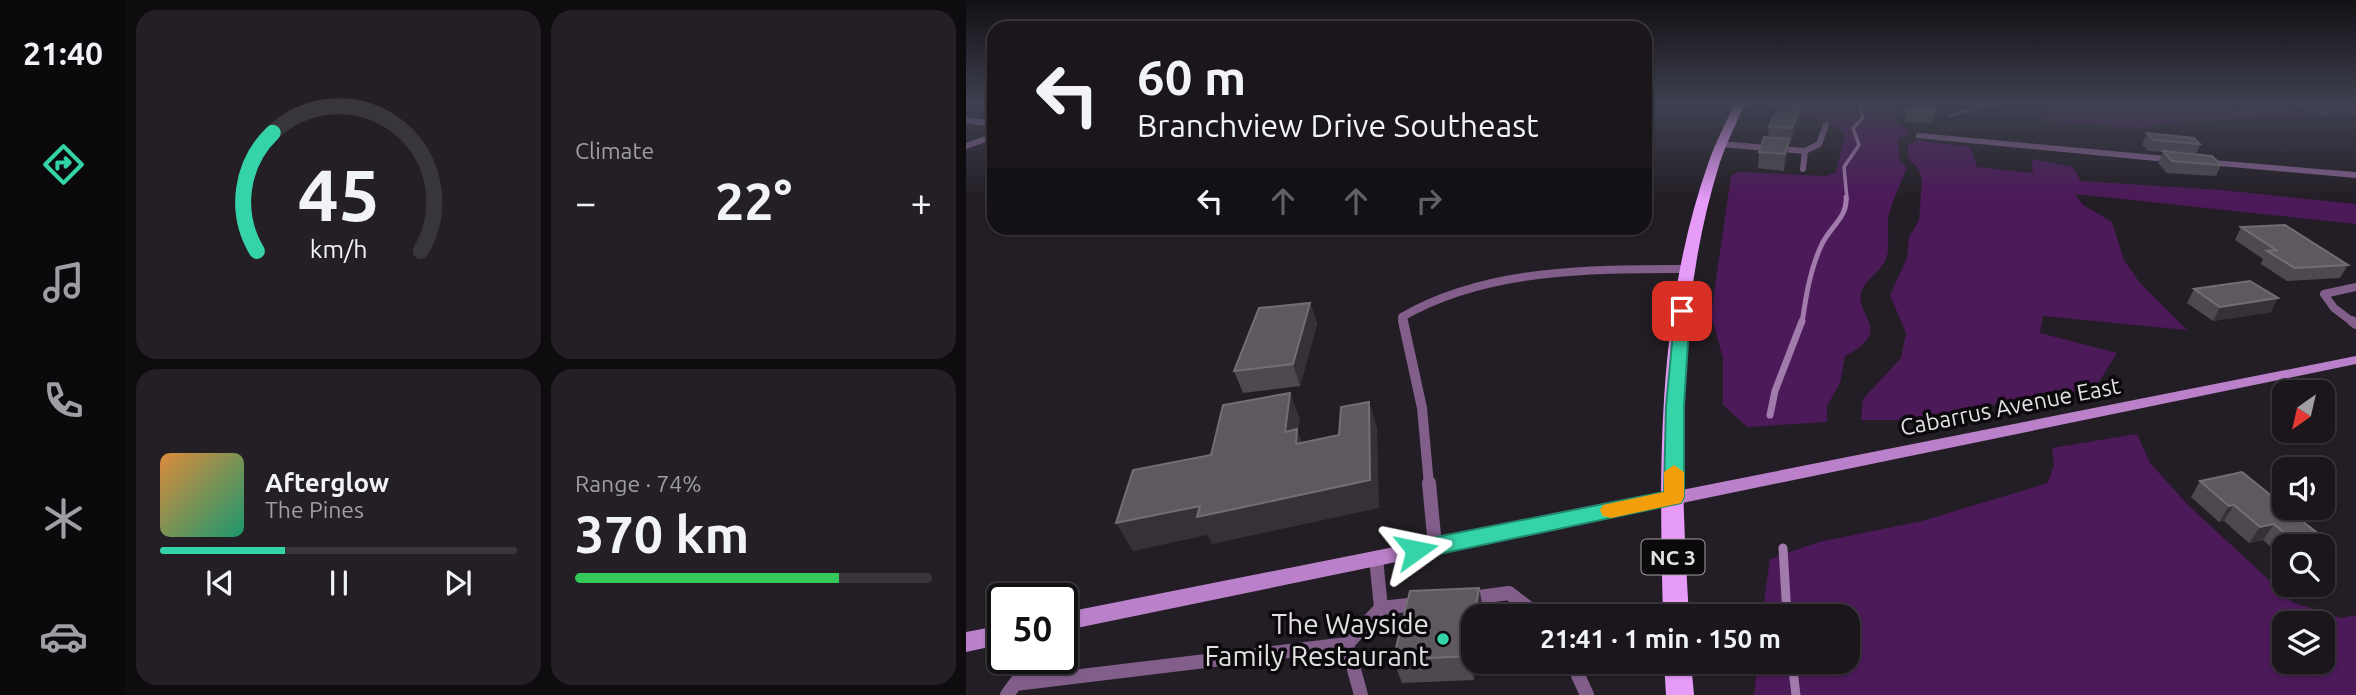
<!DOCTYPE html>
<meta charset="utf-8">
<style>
body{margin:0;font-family:Ubuntu,sans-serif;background:#231f25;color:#f1f3f6;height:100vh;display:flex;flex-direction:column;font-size:26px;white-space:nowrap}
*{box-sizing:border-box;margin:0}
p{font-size:23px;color:#9f9fa3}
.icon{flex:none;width:38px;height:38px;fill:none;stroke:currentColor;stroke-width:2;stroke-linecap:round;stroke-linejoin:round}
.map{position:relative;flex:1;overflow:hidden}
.drawer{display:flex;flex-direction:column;gap:10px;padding:10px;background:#0e0c0f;width:840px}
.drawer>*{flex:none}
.guide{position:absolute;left:21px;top:21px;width:665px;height:214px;border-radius:21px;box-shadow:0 2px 5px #0004,0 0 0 2px #38353b;background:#1a161c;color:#f1f3f6;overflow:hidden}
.needle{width:46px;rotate:214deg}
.buttons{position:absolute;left:1306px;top:380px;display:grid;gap:14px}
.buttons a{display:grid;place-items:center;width:63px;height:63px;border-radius:14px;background:#1a161c;box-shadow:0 2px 5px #0004,0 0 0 2px #38353b;font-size:35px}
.speed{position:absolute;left:21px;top:583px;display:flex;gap:14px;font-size:35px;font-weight:700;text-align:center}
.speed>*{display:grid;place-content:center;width:91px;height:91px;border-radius:50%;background:#1a161c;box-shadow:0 2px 5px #0004,0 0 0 2px #38353b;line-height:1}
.speed .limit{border:4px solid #111;border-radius:10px;background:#fff;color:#111}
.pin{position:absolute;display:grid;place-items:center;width:60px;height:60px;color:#fff;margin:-30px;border-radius:14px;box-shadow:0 4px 10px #0006}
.me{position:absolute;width:77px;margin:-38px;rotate:78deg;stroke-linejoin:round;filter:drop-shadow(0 0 5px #0008)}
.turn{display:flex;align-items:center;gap:24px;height:147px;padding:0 35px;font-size:32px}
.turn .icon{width:91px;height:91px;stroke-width:2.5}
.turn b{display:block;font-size:49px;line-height:60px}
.lanes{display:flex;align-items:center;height:66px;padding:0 35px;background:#0003;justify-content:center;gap:35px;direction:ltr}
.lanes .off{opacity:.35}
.big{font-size:52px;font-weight:700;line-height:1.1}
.drawer .tile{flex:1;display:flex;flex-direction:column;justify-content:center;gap:10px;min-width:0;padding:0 24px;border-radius:21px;background:#231f25}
.drawer .dial{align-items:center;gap:0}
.dial svg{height:182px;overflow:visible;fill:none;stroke:#38353b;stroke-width:7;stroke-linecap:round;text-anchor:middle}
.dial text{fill:#f1f3f6;stroke:none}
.song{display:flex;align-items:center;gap:21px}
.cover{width:84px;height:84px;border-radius:10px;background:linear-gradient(135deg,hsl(30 70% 55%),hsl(160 70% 35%))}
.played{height:7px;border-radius:4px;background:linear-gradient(90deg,#34d4a8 35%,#38353b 35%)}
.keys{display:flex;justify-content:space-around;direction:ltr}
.heat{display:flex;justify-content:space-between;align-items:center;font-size:38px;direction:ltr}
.charge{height:10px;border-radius:5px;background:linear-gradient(90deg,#34c759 74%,#38353b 0)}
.drawer .tiles{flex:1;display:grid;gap:10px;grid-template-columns:repeat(2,1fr)}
.trip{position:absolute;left:495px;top:604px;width:399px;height:70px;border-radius:21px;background:#1a161c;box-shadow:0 2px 5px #0004,0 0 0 2px #38353b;font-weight:700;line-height:70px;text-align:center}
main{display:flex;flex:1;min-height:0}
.tab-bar{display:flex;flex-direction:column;width:126px;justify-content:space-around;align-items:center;background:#0a090b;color:#9f9fa3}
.tab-bar .icon{width:49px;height:49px}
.tab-bar .current{color:#34d4a8}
.tab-bar b{font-size:32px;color:#f1f3f6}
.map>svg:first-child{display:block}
.green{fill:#4c1959;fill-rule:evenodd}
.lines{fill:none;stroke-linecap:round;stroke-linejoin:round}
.stream-far3{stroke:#a17bab;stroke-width:3.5}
.stream-far2{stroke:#a17bab;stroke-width:5}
.stream-far1{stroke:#a17bab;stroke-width:7}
.stream{stroke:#a17bab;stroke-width:9}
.lane-far3{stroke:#825e8b;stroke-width:6}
.lane-far2{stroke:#825e8b;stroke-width:8}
.lane-far1{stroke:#825e8b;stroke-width:10}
.lane{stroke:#825e8b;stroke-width:14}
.street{fill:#825e8b;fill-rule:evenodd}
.secondary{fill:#ba80c9;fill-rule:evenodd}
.primary{fill:#e69bf9;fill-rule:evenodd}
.wall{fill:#4e4950}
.shaded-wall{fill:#363138}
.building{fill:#5e5960;stroke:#736e74;stroke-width:2}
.route{fill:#34d4a8;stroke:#228a6d;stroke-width:2}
.slow{fill:#f59e0b}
.poi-dot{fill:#34d4a8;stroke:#0b090c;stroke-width:2.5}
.labels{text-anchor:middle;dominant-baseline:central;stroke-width:7;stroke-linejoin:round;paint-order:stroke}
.shield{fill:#0b090c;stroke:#a29fa2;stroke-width:2}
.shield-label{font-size:21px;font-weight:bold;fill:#e2dfe3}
.street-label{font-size:23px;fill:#e2dfe3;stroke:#0b090c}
.near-poi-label{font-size:28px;fill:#e2dfe3;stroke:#0b090c;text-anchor:end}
</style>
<main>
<nav class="tab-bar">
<b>21:40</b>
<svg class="icon current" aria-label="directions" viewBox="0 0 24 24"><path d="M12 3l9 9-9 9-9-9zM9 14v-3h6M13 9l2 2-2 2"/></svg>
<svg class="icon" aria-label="music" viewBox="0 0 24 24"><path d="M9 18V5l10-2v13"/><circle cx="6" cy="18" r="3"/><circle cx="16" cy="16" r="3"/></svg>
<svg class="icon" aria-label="phone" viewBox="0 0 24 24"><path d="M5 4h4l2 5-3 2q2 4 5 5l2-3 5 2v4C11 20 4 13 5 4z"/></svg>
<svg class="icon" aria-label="climate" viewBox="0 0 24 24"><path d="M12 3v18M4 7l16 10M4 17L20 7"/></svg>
<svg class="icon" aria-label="car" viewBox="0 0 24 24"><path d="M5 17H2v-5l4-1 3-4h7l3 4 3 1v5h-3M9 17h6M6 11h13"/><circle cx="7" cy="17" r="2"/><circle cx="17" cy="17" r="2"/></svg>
</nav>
<section class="drawer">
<div class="tiles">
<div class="tile dial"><svg viewBox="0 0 100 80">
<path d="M14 69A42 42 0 1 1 86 69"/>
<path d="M14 69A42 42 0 0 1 21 17" stroke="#34d4a8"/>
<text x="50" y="56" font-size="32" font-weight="700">45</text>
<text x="50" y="72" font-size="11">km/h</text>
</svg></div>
<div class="tile"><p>Climate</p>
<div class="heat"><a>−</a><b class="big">22°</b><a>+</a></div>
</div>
<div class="tile">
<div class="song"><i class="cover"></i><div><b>Afterglow</b><p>The Pines</p></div></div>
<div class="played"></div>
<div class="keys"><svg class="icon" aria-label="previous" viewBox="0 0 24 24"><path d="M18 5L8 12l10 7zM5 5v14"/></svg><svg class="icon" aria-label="pause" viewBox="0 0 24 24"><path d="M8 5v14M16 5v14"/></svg><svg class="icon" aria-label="next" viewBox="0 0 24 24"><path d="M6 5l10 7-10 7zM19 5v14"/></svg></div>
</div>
<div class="tile"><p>Range · 74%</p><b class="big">370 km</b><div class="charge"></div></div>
</div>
</section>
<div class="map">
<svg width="1390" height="695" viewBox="0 0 1390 695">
<rect width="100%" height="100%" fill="#231e25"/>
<path class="green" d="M 807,103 L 929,103 L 927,117 L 945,134 L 932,139 L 934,161 L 941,168 C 935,183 927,199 923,214 C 920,229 926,250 918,263 C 912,273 897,282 895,293 C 889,316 929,330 879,356 L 874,383 L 861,406 L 861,422 L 781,427 L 757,405 L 757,358 L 745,315 L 765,176 L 773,172 L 859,176 L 870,173 L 879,133 C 855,114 827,116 799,106 Z
M 1077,103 L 1246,103 L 1268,107 L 1309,103 L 1341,116 L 1209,122 L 1173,128 L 1072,120 L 1080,114 Z
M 951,140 L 1004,147 L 1011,167 L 1067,173 L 1066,159 L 1106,167 L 1115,181 L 1256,190 L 1390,204 L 1390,224 L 1109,194 L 1117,205 L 1146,222 L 1158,260 L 1174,283 L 1221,330 L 1077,316 L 1074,333 L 1151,353 L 1129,388 L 934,420 L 895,420 L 897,399 L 935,358 L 940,333 L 924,295 L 941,258 L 943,237 L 953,221 L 956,180 L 952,168 L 942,157 L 942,144 Z
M 1171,434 L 1184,463 L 1223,506 L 1328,603 L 1375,618 L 1390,615 L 1390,695 L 788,695 L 792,662 L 882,662 L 882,616 L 796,616 L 804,559 L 853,542 L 956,521 L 1082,483 L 1088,464 L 1086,448 ZM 1318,623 L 1356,623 L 1356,662 L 1318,662 Z"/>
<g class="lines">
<path class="stream-far3" d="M 881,199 L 878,167 L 893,145 L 887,128 L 897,118 L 894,105 L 897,103"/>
<path class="stream-far2" d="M 836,323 C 840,296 844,269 856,244 C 864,227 882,217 880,197"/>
<path class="stream-far1" d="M 804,415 L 809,391 L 836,321"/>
<path class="stream" d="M 817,548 L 821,616
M 826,662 L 830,695"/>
<path class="lane-far3" d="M 0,120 L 28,124
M 754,144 L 839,151
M 837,169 L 839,151 L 853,144 L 860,125"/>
<path class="lane-far2" d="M 437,323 L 436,317 C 520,268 627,269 722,269
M 1388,323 L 1368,308 L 1358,294 L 1390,287"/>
<path class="lane-far1" d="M 437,321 L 456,408 L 463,485
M 1386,321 L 1390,324"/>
<path class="lane" d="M 463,483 L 469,546
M 410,558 L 415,608 L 451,604
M 505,598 L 543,593 L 573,616
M 381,644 L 395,695
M 606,662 L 621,695
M 49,684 L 381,644 L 415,608
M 41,695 L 68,658"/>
<path class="street" d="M 1020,103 L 1032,103 L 985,117 L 981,115 Z
M 1360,103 L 1371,103 L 1390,109 L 1390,114 Z
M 28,133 L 28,139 L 0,149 L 0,143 Z
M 953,133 L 1211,157 L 1216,160 L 1211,163 L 950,138 L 950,134 Z
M 1234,159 L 1390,172 L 1390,178 L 1231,164 L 1229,162 Z"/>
<path class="secondary" d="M 1390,356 L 1390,364 L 96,631 L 96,613 Z
M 37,625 L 37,644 L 0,652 L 0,632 Z"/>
<path class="primary" d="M 769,103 L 779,103 C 771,122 761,142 754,162 C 708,308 714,465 723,616 L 697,616 C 693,464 691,307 743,161 C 750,142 760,122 769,103 Z
M 698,662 L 725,662 L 728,695 L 700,695 Z"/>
</g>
<path class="wall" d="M 938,103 L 969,103 L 969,112 L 967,123 L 939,122 Z
M 1320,103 L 1390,103 L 1390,106 L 1388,106 L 1383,114 L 1362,117 Z
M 833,121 L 824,144 L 823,144 L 818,171 L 792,168 L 793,152 L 802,137 L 803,127 Z
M 1181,133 L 1234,144 L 1230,154 L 1255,165 L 1250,176 L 1201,173 L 1192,163 L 1197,152 L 1182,151 L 1176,144 Z
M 1275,227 L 1382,265 L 1374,278 L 1321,281 L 1295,264 L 1297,259 L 1269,240 Z
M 1228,289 L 1305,312 L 1247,321 L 1221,303 Z
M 344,303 L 351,324 L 334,386 L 277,393 L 268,371 Z
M 1234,481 L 1365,544 L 1356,556 L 1356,546 L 1318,546 L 1318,558 L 1297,540 L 1283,543 L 1258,521 L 1253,522 L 1225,497 Z
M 518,611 L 508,680 L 436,683 L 427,660 Z"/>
<path class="shaded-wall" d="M 1388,104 L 1383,114 L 1362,117 L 1367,107 Z
M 835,106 L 833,121 L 824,144 L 826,128 Z
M 823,139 L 821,155 L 818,171 L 819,154 Z
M 1312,298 L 1305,312 L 1247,321 L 1254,307 Z
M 344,303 L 351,324 L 334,386 L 327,364 Z
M 324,393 L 334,419 L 332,432 L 341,456 L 319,432 Z
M 403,402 L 411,428 L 413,508 L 246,544 L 241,535 L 167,551 L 150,523 L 234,506 L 404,480 Z
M 1268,505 L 1258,521 L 1253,522 L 1263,506 Z
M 1308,524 L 1297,540 L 1283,543 L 1294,527 Z
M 1365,544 L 1356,556 L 1356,547 Z
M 513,588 L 518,611 L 517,616 L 508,616 Z
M 508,621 L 508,662 L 511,662 L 508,680 L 502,656 Z"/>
<path class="building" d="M 940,103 L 969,103 L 969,112 L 941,112 Z
M 1356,103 L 1385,103 L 1388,104 L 1367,107 Z
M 814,104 L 835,106 L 826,128 L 803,127 Z
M 1181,133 L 1228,138 L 1234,144 L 1187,140 Z
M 798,137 L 823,139 L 819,154 L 793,152 Z
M 1197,151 L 1246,156 L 1255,165 L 1206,161 Z
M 1319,225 L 1382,265 L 1329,268 L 1301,251 L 1310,250 L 1275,227 Z
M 1284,281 L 1312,298 L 1254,307 L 1228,289 Z
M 344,303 L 327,364 L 268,371 L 293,308 Z
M 324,393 L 319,432 L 331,429 L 330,444 L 373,435 L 375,407 L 403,402 L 404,480 L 231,517 L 234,506 L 150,523 L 167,470 L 245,455 L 257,405 Z
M 1276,472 L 1318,506 L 1318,508 L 1320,508 L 1365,544 L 1356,547 L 1334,546 L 1308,524 L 1294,527 L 1268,505 L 1263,506 L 1234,481 Z
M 513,588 L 502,656 L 427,660 L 444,591 Z"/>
<linearGradient id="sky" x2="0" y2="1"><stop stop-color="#131014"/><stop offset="0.52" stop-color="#3f4151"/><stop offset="1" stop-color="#3f4151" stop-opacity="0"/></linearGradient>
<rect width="1390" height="200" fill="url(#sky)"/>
<path class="route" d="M 716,306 L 724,311 L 718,406 L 718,497 L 715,503 L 450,559 L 442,556 L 439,550 L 442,544 L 450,541 L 698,492 L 700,406 L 709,311 Z"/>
<path class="slow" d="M 708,465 L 718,472 L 718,497 L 715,503 L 645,518 L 637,516 L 634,510 L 637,505 L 698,492 L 698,472 Z"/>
<circle class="poi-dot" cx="477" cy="639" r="7"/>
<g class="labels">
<rect class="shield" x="675.5" y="539.5" width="63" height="35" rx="5"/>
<g class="shield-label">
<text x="707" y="557">NC 3</text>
</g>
<g class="street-label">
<text transform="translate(1044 406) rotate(-11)">Cabarrus Avenue East</text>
</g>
<g class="near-poi-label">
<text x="463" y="623">The Wayside<tspan x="463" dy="32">Family Restaurant</tspan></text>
</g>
</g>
</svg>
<div class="buttons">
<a><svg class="needle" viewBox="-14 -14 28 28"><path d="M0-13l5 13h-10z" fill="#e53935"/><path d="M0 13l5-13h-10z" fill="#9f9fa3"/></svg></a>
<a><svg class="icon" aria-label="sound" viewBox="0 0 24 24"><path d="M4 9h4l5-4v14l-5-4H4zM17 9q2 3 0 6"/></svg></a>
<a><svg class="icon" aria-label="search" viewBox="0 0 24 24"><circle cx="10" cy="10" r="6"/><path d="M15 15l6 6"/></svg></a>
<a><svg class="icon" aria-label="layers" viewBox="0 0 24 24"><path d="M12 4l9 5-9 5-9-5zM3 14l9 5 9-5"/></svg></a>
</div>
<div class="speed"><div class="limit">50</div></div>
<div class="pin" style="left:716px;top:311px;background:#d93025"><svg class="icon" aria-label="arrive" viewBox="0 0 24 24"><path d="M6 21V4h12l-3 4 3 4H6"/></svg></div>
<svg class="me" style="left:450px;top:550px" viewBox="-20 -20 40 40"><path d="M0-17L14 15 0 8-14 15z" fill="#34d4a8" stroke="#fff" stroke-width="4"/></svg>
<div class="trip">21:41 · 1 min · 150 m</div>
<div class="guide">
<div class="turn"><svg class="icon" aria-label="left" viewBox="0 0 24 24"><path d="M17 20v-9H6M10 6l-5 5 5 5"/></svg><div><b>60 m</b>Branchview Drive Southeast</div></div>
<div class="lanes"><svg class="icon" aria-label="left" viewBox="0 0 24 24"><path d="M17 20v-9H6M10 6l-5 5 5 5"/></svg><svg class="icon off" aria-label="ahead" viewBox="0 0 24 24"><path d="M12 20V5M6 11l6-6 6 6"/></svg><svg class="icon off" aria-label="ahead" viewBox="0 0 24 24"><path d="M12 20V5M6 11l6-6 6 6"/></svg><svg class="icon off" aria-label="right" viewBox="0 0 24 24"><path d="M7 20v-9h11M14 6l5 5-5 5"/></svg></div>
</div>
</div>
</main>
